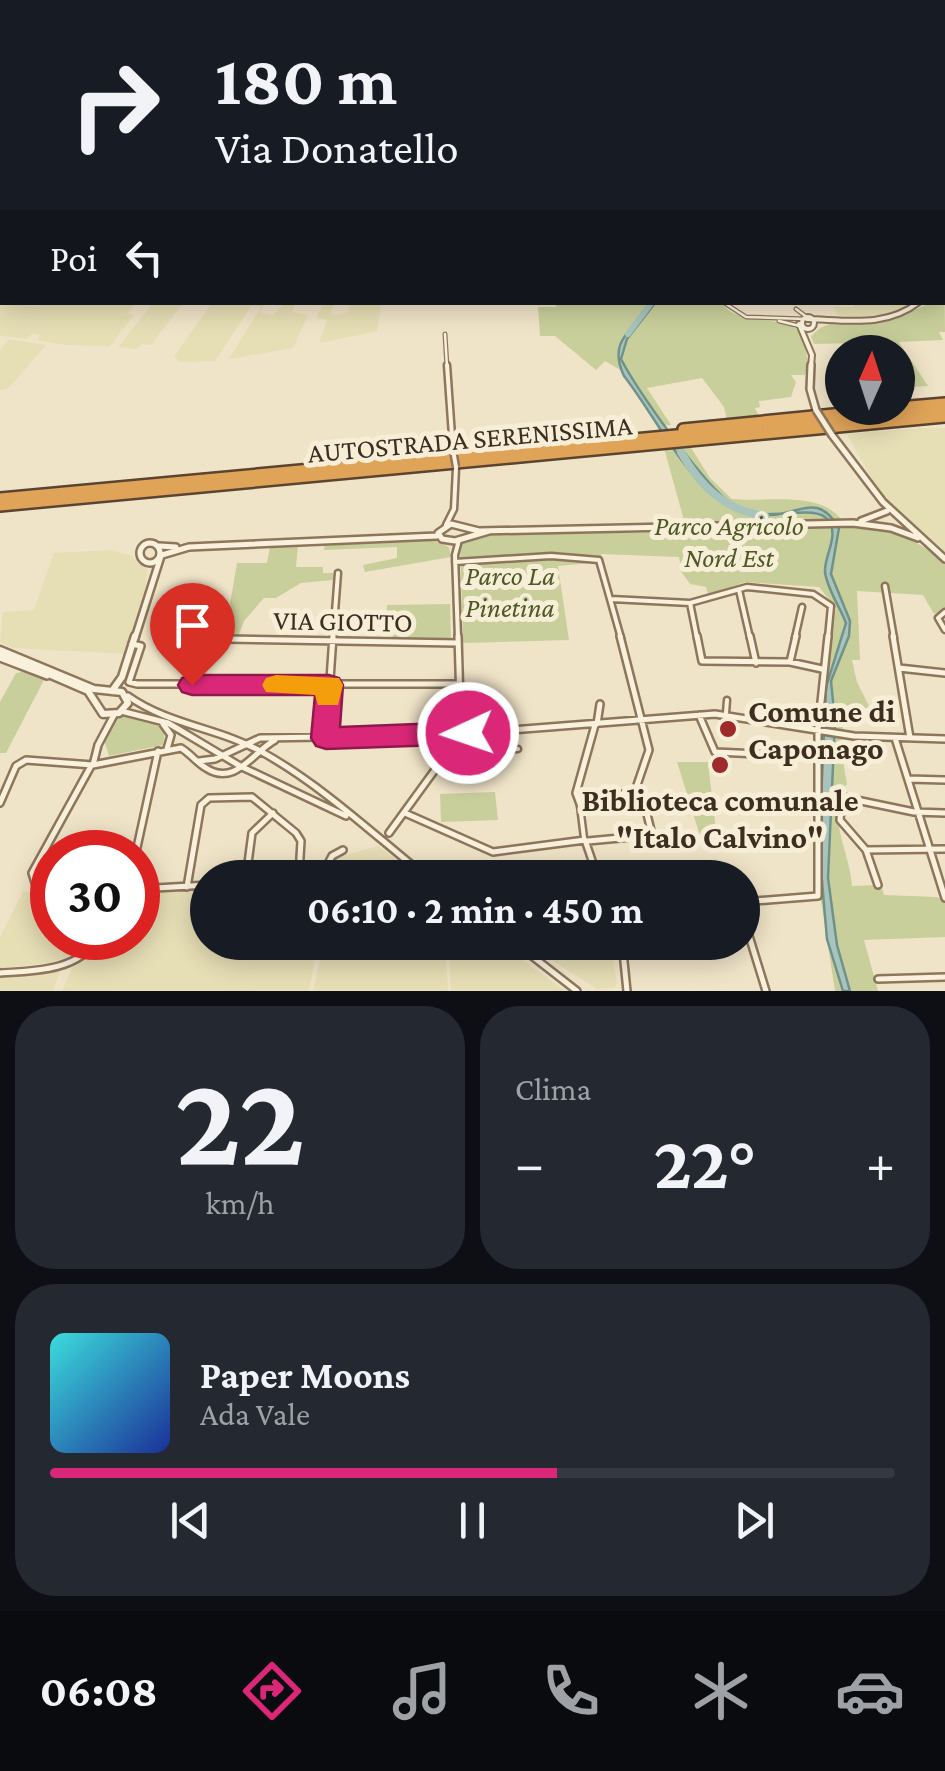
<!DOCTYPE html>
<html lang="it">
<meta charset="utf-8">
<style>
body{margin:0;font-family:"Crimson Pro",serif;background:#242831;color:#f1f3f6;height:100vh;display:flex;flex-direction:column;font-size:38px;white-space:nowrap}
*{box-sizing:border-box;margin:0}
p{font-size:32px;color:#9ea1a6}
.icon{flex:none;width:55px;height:55px;fill:none;stroke:currentColor;stroke-width:2;stroke-linecap:round;stroke-linejoin:round}
.map{position:relative;height:991px;overflow:hidden}
.details{display:flex;flex-direction:column;gap:15px;padding:15px;background:#0d0f14;flex:1}
.details>*{flex:none}
.hud{position:absolute;left:0px;top:0px;width:945px;height:305px;box-shadow:0 5px 25px #0003;background:#171b24;color:#f1f3f6;overflow:hidden}
.needle{width:65px;rotate:3deg}
.tools{position:absolute;left:825px;top:335px;display:grid;gap:20px}
.tools a{display:grid;place-items:center;width:90px;height:90px;border-radius:50%;background:#171b24;box-shadow:0 5px 25px #0003;font-size:50px}
.speed{position:absolute;left:30px;top:830px;display:flex;gap:20px;font-size:50px;font-weight:700;text-align:center}
.speed>*{display:grid;place-content:center;width:130px;height:130px;border-radius:50%;background:#171b24;box-shadow:0 5px 25px #0003;line-height:1}
.speed .limit{border:15px solid #d22;background:#fff;color:#111}
.pin{position:absolute;display:grid;place-items:center;width:85px;height:85px;color:#fff;margin:-102px -42px;border-radius:50% 50% 50% 0;rotate:-45deg;box-shadow:0 0 10px #0007}
.pin .icon{rotate:45deg}
.me{position:absolute;width:110px;margin:-55px;rotate:267deg;stroke-linejoin:round;filter:drop-shadow(0 0 8px #0008)}
.turn{display:flex;align-items:center;gap:35px;height:210px;padding:0 50px;font-size:45px}
.turn .icon{width:130px;height:130px;stroke-width:2.5}
.turn b{display:block;font-size:70px;line-height:85px}
.then{display:flex;align-items:center;height:95px;padding:0 50px;background:#0003;gap:20px;font-size:38px}
.big{font-size:75px;font-weight:700;line-height:1.1}
.details .tile{flex:1;display:flex;flex-direction:column;justify-content:center;gap:15px;min-width:0;padding:0 35px;border-radius:40px;background:#242831}
.details .dial{align-items:center;gap:0}
.dial b{font-size:130px;line-height:1}
.song{display:flex;align-items:center;gap:30px}
.cover{width:120px;height:120px;border-radius:15px;background:linear-gradient(135deg,hsl(180 70% 55%),hsl(230 70% 35%))}
.played{height:10px;border-radius:5px;background:linear-gradient(90deg,#db2777 60%,#363941 60%)}
.keys{display:flex;justify-content:space-around;direction:ltr}
.heat{display:flex;justify-content:space-between;align-items:center;font-size:55px;direction:ltr}
.details .tiles{flex:1;display:grid;gap:15px;grid-template-columns:1fr 1fr}
.tile:last-child{grid-column:span 2}
.trip{position:absolute;left:190px;top:860px;width:570px;height:100px;border-radius:50px;background:#171b24;box-shadow:0 5px 25px #0003;font-weight:700;line-height:100px;text-align:center}
.tab-bar{display:flex;height:160px;justify-content:space-around;align-items:center;background:#090b0e;color:#9ea1a6}
.tab-bar .icon{width:70px;height:70px}
.tab-bar .active{color:#db2777}
.tab-bar b{font-size:45px;color:#f1f3f6}
.map>svg:first-child{display:block}
.farmland{fill:#e6deb5}
.green{fill:#c9cf9b}
.water{fill:#a9c4bc;stroke:#6f938a;stroke-width:2.5}
.lines{fill:none;stroke-linecap:round;stroke-linejoin:round}
.river-far1{stroke:#a9c4bc;stroke-width:6}
.river{stroke:#a9c4bc;stroke-width:8}
.pedestrian-casing{stroke:#8d765c;stroke-width:9}
.minor-far2-casing{stroke:#8d765c;stroke-width:5}
.minor-far1-casing{stroke:#8d765c;stroke-width:9}
.minor-casing{stroke:#8d765c;stroke-width:10}
.tertiary-far3-casing{stroke:#8d765c;stroke-width:5}
.tertiary-far2-casing{stroke:#8d765c;stroke-width:8}
.tertiary-far1-casing{stroke:#8d765c;stroke-width:10}
.tertiary-casing{stroke:#8d765c;stroke-width:11}
.motorway-far1-casing{stroke:#5b4430;stroke-width:8}
.motorway-casing{stroke:#5b4430;stroke-width:14}
.pedestrian{stroke:#faf1dc;stroke-width:4}
.minor-far2{stroke:#faf1dc;stroke-width:2.5}
.minor-far1{stroke:#faf1dc;stroke-width:4}
.minor{stroke:#faf1dc;stroke-width:5}
.tertiary-far3{stroke:#faf1dc;stroke-width:2.5}
.tertiary-far2{stroke:#faf1dc;stroke-width:4}
.tertiary-far1{stroke:#faf1dc;stroke-width:5}
.tertiary{stroke:#faf1dc;stroke-width:6}
.motorway-far1{stroke:#e0a458;stroke-width:5}
.motorway{stroke:#e0a458;stroke-width:9}
.minor-bridge-casing{stroke:#8d765c;stroke-width:9;stroke-linecap:butt}
.tertiary-bridge-casing{stroke:#8d765c;stroke-width:10;stroke-linecap:butt}
.minor-bridge{stroke:#faf1dc;stroke-width:4}
.tertiary-bridge{stroke:#faf1dc;stroke-width:5}
.route{fill:#db2777;stroke:#8e194d;stroke-width:2.5}
.slow{fill:#f59e0b}
.poi-dot{fill:#9e2a2b;stroke:#f7eed8;stroke-width:4}
.labels{text-anchor:middle;dominant-baseline:central;stroke-width:10;stroke-linejoin:round;paint-order:stroke}
.street-label{font-size:28px;fill:#3d2e20;stroke:#f7eed8}
.park-label{font-size:28px;font-style:italic;fill:#4d5a26;stroke:#f7eed8}
.near-poi-label{font-size:32px;font-weight:bold;fill:#3d2e20;stroke:#f7eed8;text-anchor:start}
</style>
<div class="map">
<svg width="945" height="991" viewBox="0 0 945 991">
<rect width="100%" height="100%" fill="#f0e4c8"/>
<path class="farmland" d="M 42,302 L 136,302 L 136,303 L 127,314 L 134,315 L 110,346 L 65,345 L 37,340 L 40,335 L 32,334 L 27,339 L 0,336 L 0,304 L 38,306 Z
M 153,303 L 183,303 L 151,345 L 142,344 L 136,349 L 118,347 Z
M 212,303 L 265,303 L 260,313 L 273,315 L 285,303 L 296,303 L 292,312 L 308,315 L 293,348 L 229,359 L 261,307 L 252,305 L 215,361 L 180,362 L 174,356 Z
M 324,303 L 334,303 L 331,314 L 336,315 L 348,312 L 350,304 L 381,305 L 377,331 L 319,343 L 327,320 L 316,318 Z
M 853,303 L 916,303 L 903,312 L 878,318 L 840,319 L 833,307 L 854,307 Z
M 9,339 L 46,345 L 9,388 L 0,390 L 0,350 Z
M 922,428 L 945,428 L 945,555 L 918,535 L 903,516 L 886,505 L 847,434 Z
M 112,550 L 132,556 L 147,569 L 146,588 L 126,654 L 13,648 L 0,642 L 3,612 L 34,610 L 54,553 Z
M 378,846 L 419,877 L 337,877 L 335,858 Z
M 207,887 L 208,942 L 318,943 L 309,991 L 62,991 L 72,968 L 101,952 L 104,938 L 138,938 L 138,894 Z
M 23,891 L 52,894 L 52,938 L 94,938 L 93,942 L 80,952 L 49,963 L 0,968 L 0,937 Z
M 324,943 L 445,943 L 448,991 L 313,991 Z
M 448,943 L 499,943 L 565,991 L 451,991 Z
M 556,943 L 610,943 L 617,983 L 614,988 L 597,989 L 544,955 Z
M 61,968 L 53,991 L 0,991 L 0,977 Z"/>
<path class="green" d="M 287,0 L 654,0 L 658,2 L 282,2 Z
M 942,77 L 945,332 L 939,332 L 943,340 L 899,342 L 928,386 L 898,388 L 898,352 L 865,352 L 858,343 L 814,344 L 811,337 C 828,312 871,327 897,318 C 916,312 922,303 942,302 Z
M 557,302 L 721,303 C 740,326 771,315 796,328 C 804,341 811,359 805,375 L 791,375 L 796,382 L 791,397 L 759,401 L 760,407 L 755,408 L 759,416 L 727,420 L 724,407 L 702,378 L 647,388 L 671,425 L 658,426 L 622,371 L 605,361 L 596,370 L 555,336 L 540,336 L 538,307 L 556,307 Z
M 690,446 L 710,478 L 732,499 C 769,503 827,488 846,527 C 887,525 913,538 945,562 L 945,609 L 934,614 L 923,595 L 857,591 L 860,660 L 852,660 L 857,682 L 870,708 L 844,707 L 842,755 L 847,784 C 824,812 851,855 852,886 L 881,885 L 884,895 L 937,897 L 945,901 L 945,937 L 864,940 L 878,991 L 835,991 L 821,901 L 818,900 L 823,673 L 836,608 L 819,587 L 745,582 L 708,595 L 706,587 L 690,584 L 682,573 L 679,557 L 601,554 L 603,562 L 558,566 L 569,640 L 463,643 L 460,545 L 476,535 L 683,532 L 685,524 L 664,448 Z
M 427,537 L 449,547 L 451,557 L 365,572 L 363,565 L 397,558 L 397,547 L 324,550 L 325,543 Z
M 298,545 L 296,567 L 323,567 L 323,573 L 334,573 L 333,580 L 301,583 L 276,598 L 264,598 L 244,621 L 239,634 L 225,633 L 237,563 L 267,563 L 270,546 Z
M 450,604 L 451,640 L 386,638 L 387,605 Z
M 22,672 L 44,680 L 6,753 L 0,753 L 0,702 L 16,673 Z
M 126,715 L 146,717 L 165,731 L 163,745 L 109,756 L 104,740 L 112,722 Z
M 677,762 L 712,762 L 713,770 L 709,771 L 717,839 L 701,839 Z
M 495,792 L 498,820 L 441,822 L 440,794 Z"/>
<path class="water" d="M 651,303 L 655,303 L 627,339 L 621,359 C 636,388 708,492 734,505 C 745,510 759,516 771,515 C 800,514 818,492 839,528 L 831,574 L 850,621 L 849,636 L 831,681 L 835,721 L 828,878 L 837,945 L 850,991 L 843,991 L 827,939 L 819,846 L 826,687 L 846,623 C 840,607 827,589 825,572 C 824,555 840,536 828,520 C 815,502 763,524 732,508 C 688,486 655,415 624,376 C 607,340 633,331 651,303 Z"/>
<g class="lines">
<path class="river-far1" d="M 628,334 L 652,302"/>
<path class="river" d="M 681,452 C 700,487 725,510 765,516"/>
<g class="pedestrian-casing">
<path id="pedestrian" d="M 726,713 L 727,700
M 455,747 L 466,751 L 518,749
M 580,806 L 584,838"/>
</g>
<g class="minor-far2-casing">
<path id="minor-far2" d="M 99,0 L 103,1
M 506,0 L 515,2
M 689,2 L 707,2
M 716,2 L 729,0
M 723,302 L 746,317 L 805,319
M 796,309 L 808,318
M 779,321 L 804,327
M 445,334 L 447,367"/>
</g>
<g class="minor-far1-casing">
<path id="minor-far1" d="M 447,365 L 453,450
M 446,525 L 454,509 L 456,468
M 455,562 L 551,556 L 599,560 L 621,638
M 885,586 L 894,638
M 739,590 L 750,638
M 611,599 L 690,603 L 747,587 L 813,594 L 831,606 L 828,638
M 690,603 L 697,638
M 945,612 L 938,618 L 945,630
M 333,638 L 338,573
M 458,638 L 455,555 L 459,540
M 795,638 L 802,607"/>
</g>
<g class="minor-casing">
<path id="minor" d="M 458,636 L 461,734
M 697,636 L 702,661 L 790,662 L 822,669
M 750,636 L 756,663
M 893,636 L 910,738
M 227,639 L 458,643
M 132,644 L 141,646 L 129,682 L 137,684 L 460,684
M 0,658 L 47,676
M 790,662 L 796,636
M 899,668 L 945,673
M 128,696 C 169,725 219,728 262,752 C 323,786 374,835 428,878
M 121,711 L 168,723 L 240,766 L 346,816
M 699,715 L 715,752 L 759,754
M 163,724 L 171,735 L 167,749
M 597,724 L 600,704
M 595,725 L 576,793 L 580,804 L 635,791 L 649,750 L 620,636
M 326,738 L 333,636
M 895,738 L 945,898
M 199,761 L 215,759 L 260,738 L 449,735 L 715,714 L 854,736 L 945,739
M 93,765 L 98,745 L 114,715
M 908,779 L 945,780
M 0,803 L 16,766 L 26,760 L 93,765 L 181,748 C 191,754 197,763 206,768 C 235,787 253,752 275,740
M 405,813 L 493,852 L 585,840 L 598,878
M 389,833 L 461,734
M 588,841 L 652,835 L 642,793 L 635,791
M 866,850 L 945,849
M 136,852 L 158,751
M 246,878 L 252,833 L 273,813
M 269,878 L 324,871 L 332,856 L 343,850
M 878,885 L 866,850 L 840,820 L 842,797 L 914,812 L 945,813
M 187,887 L 201,805 L 209,798 L 252,797 L 296,833 L 301,841 L 299,874
M 138,889 L 208,885
M 52,891 L 36,886 L 32,873 L 91,766
M 742,902 L 818,896 L 818,730 L 828,636
M 742,913 L 766,991
M 514,942 L 577,991
M 622,942 L 627,991
M 0,973 C 35,971 78,971 99,938
M 878,979 L 945,977"/>
</g>
<g class="tertiary-far3-casing">
<path id="tertiary-far3" d="M 655,0 L 659,2
M 177,2 L 181,0
M 766,2 L 778,0"/>
</g>
<g class="tertiary-far2-casing">
<path id="tertiary-far2" d="M802 323a6 6 0 1 1 12 0a6 6 0 1 1-12 0Z
M 807,319 C 847,320 886,328 919,302
M 799,324 L 812,355 L 811,367"/>
</g>
<g class="tertiary-far1-casing">
<path id="tertiary-far1" d="M 811,365 L 810,389 L 816,410
M 832,435 L 883,502 L 945,559
M 861,521 L 887,511
M 489,531 L 455,541 L 442,539 L 438,533 L 451,524 L 479,531 L 853,523 L 891,528 L 918,538
M140 553a10 10 0 1 1 20 0a10 10 0 1 1-20 0Z
M 159,546 L 176,547
M 162,555 L 189,547 L 437,536
M 135,638 L 161,556"/>
</g>
<g class="tertiary-casing">
<path id="tertiary" d="M 0,650 L 94,689 L 122,692 L 128,703 L 119,713 L 103,714 L 88,691 L 0,653
M 112,691 L 122,677 L 135,636"/>
</g>
<g class="motorway-far1-casing">
<path id="motorway-far1" d="M 106,2 L 116,0"/>
</g>
<g class="motorway-casing">
<path id="motorway" d="M 898,407 L 945,403
M 683,429 L 894,408
M 0,498 L 945,410
M 0,506 L 945,417"/>
</g>
<use href="#pedestrian" class="pedestrian"/>
<use href="#minor-far2" class="minor-far2"/>
<use href="#minor-far1" class="minor-far1"/>
<use href="#minor" class="minor"/>
<use href="#tertiary-far3" class="tertiary-far3"/>
<use href="#tertiary-far2" class="tertiary-far2"/>
<use href="#tertiary-far1" class="tertiary-far1"/>
<use href="#tertiary" class="tertiary"/>
<use href="#motorway-far1" class="motorway-far1"/>
<use href="#motorway" class="motorway"/>
<g class="minor-bridge-casing">
<path id="minor-bridge" d="M 453,450 L 456,467"/>
</g>
<g class="tertiary-bridge-casing">
<path id="tertiary-bridge" d="M 816,410 L 832,435"/>
</g>
<use href="#minor-bridge" class="minor-bridge"/>
<use href="#tertiary-bridge" class="tertiary-bridge"/>
</g>
<path class="route" d="M 192,675 L 329,675 L 339,678 L 343,685 L 340,727 L 468,722 L 478,725 L 482,733 L 478,741 L 468,744 L 326,749 L 316,746 L 311,738 L 315,695 L 192,695 L 182,692 L 178,685 L 182,678 Z"/>
<path class="slow" d="M 276,675 L 339,678 L 343,685 L 338,705 L 318,705 L 315,695 L 266,692 L 262,685 L 266,678 Z"/>
<g class="poi-dot">
<circle cx="728" cy="729" r="10"/>
<circle cx="720" cy="765" r="10"/>
</g>
<g class="labels">
<g class="street-label">
<text transform="translate(470 439) rotate(-5)">AUTOSTRADA SERENISSIMA</text>
<text transform="translate(343 621) rotate(1)">VIA GIOTTO</text>
</g>
<g class="park-label">
<text x="729" y="525">Parco Agricolo<tspan x="729" dy="32">Nord Est</tspan></text>
<text x="510" y="575">Parco La<tspan x="510" dy="32">Pinetina</tspan></text>
</g>
<g class="near-poi-label">
<text x="748" y="711">Comune di<tspan x="748" dy="37">Caponago</tspan></text>
<text x="720" y="800" text-anchor="middle">Biblioteca comunale<tspan x="720" dy="37">"Italo Calvino"</tspan></text>
</g>
</g>
</svg>
<div class="tools">
<a><svg class="needle" viewBox="-14 -14 28 28"><path d="M0-13l5 13h-10z" fill="#e53935"/><path d="M0 13l5-13h-10z" fill="#9ea1a6"/></svg></a>
</div>
<div class="speed"><div class="limit">30</div></div>
<div class="pin" style="left:192px;top:685px;background:#d93025"><svg class="icon" aria-label="arrive" viewBox="0 0 24 24"><path d="M6 21V4h12l-3 4 3 4H6"/></svg></div>
<svg class="me" style="left:468px;top:733px" viewBox="-20 -20 40 40"><circle r="17" fill="#db2777" stroke="#fff" stroke-width="3"/><path d="M0-11L8 9 0 5-8 9z" fill="#fff"/></svg>
<div class="trip">06:10 · 2 min · 450 m</div>
<div class="hud">
<div class="turn"><svg class="icon" aria-label="right" viewBox="0 0 24 24"><path d="M7 20v-9h11M14 6l5 5-5 5"/></svg><div><b>180 m</b>Via Donatello</div></div>
<div class="then">Poi<svg class="icon" aria-label="left" viewBox="0 0 24 24"><path d="M17 20v-9H6M10 6l-5 5 5 5"/></svg></div>
</div>
</div>
<section class="details">
<div class="tiles">
<div class="tile dial"><b>22</b><p>km/h</p></div>
<div class="tile"><p>Clima</p>
<div class="heat"><a>−</a><b class="big">22°</b><a>+</a></div>
</div>
<div class="tile">
<div class="song"><i class="cover"></i><div><b>Paper Moons</b><p>Ada Vale</p></div></div>
<div class="played"></div>
<div class="keys"><svg class="icon" aria-label="previous" viewBox="0 0 24 24"><path d="M18 5L8 12l10 7zM5 5v14"/></svg><svg class="icon" aria-label="pause" viewBox="0 0 24 24"><path d="M8 5v14M16 5v14"/></svg><svg class="icon" aria-label="next" viewBox="0 0 24 24"><path d="M6 5l10 7-10 7zM19 5v14"/></svg></div>
</div>
</div>
</section>
<nav class="tab-bar">
<b>06:08</b>
<svg class="icon active" aria-label="directions" viewBox="0 0 24 24"><path d="M12 3l9 9-9 9-9-9zM9 14v-3h6M13 9l2 2-2 2"/></svg>
<svg class="icon" aria-label="music" viewBox="0 0 24 24"><path d="M9 18V5l10-2v13"/><circle cx="6" cy="18" r="3"/><circle cx="16" cy="16" r="3"/></svg>
<svg class="icon" aria-label="phone" viewBox="0 0 24 24"><path d="M5 4h4l2 5-3 2q2 4 5 5l2-3 5 2v4C11 20 4 13 5 4z"/></svg>
<svg class="icon" aria-label="climate" viewBox="0 0 24 24"><path d="M12 3v18M4 7l16 10M4 17L20 7"/></svg>
<svg class="icon" aria-label="car" viewBox="0 0 24 24"><path d="M5 17H2v-5l4-1 3-4h7l3 4 3 1v5h-3M9 17h6M6 11h13"/><circle cx="7" cy="17" r="2"/><circle cx="17" cy="17" r="2"/></svg>
</nav>
